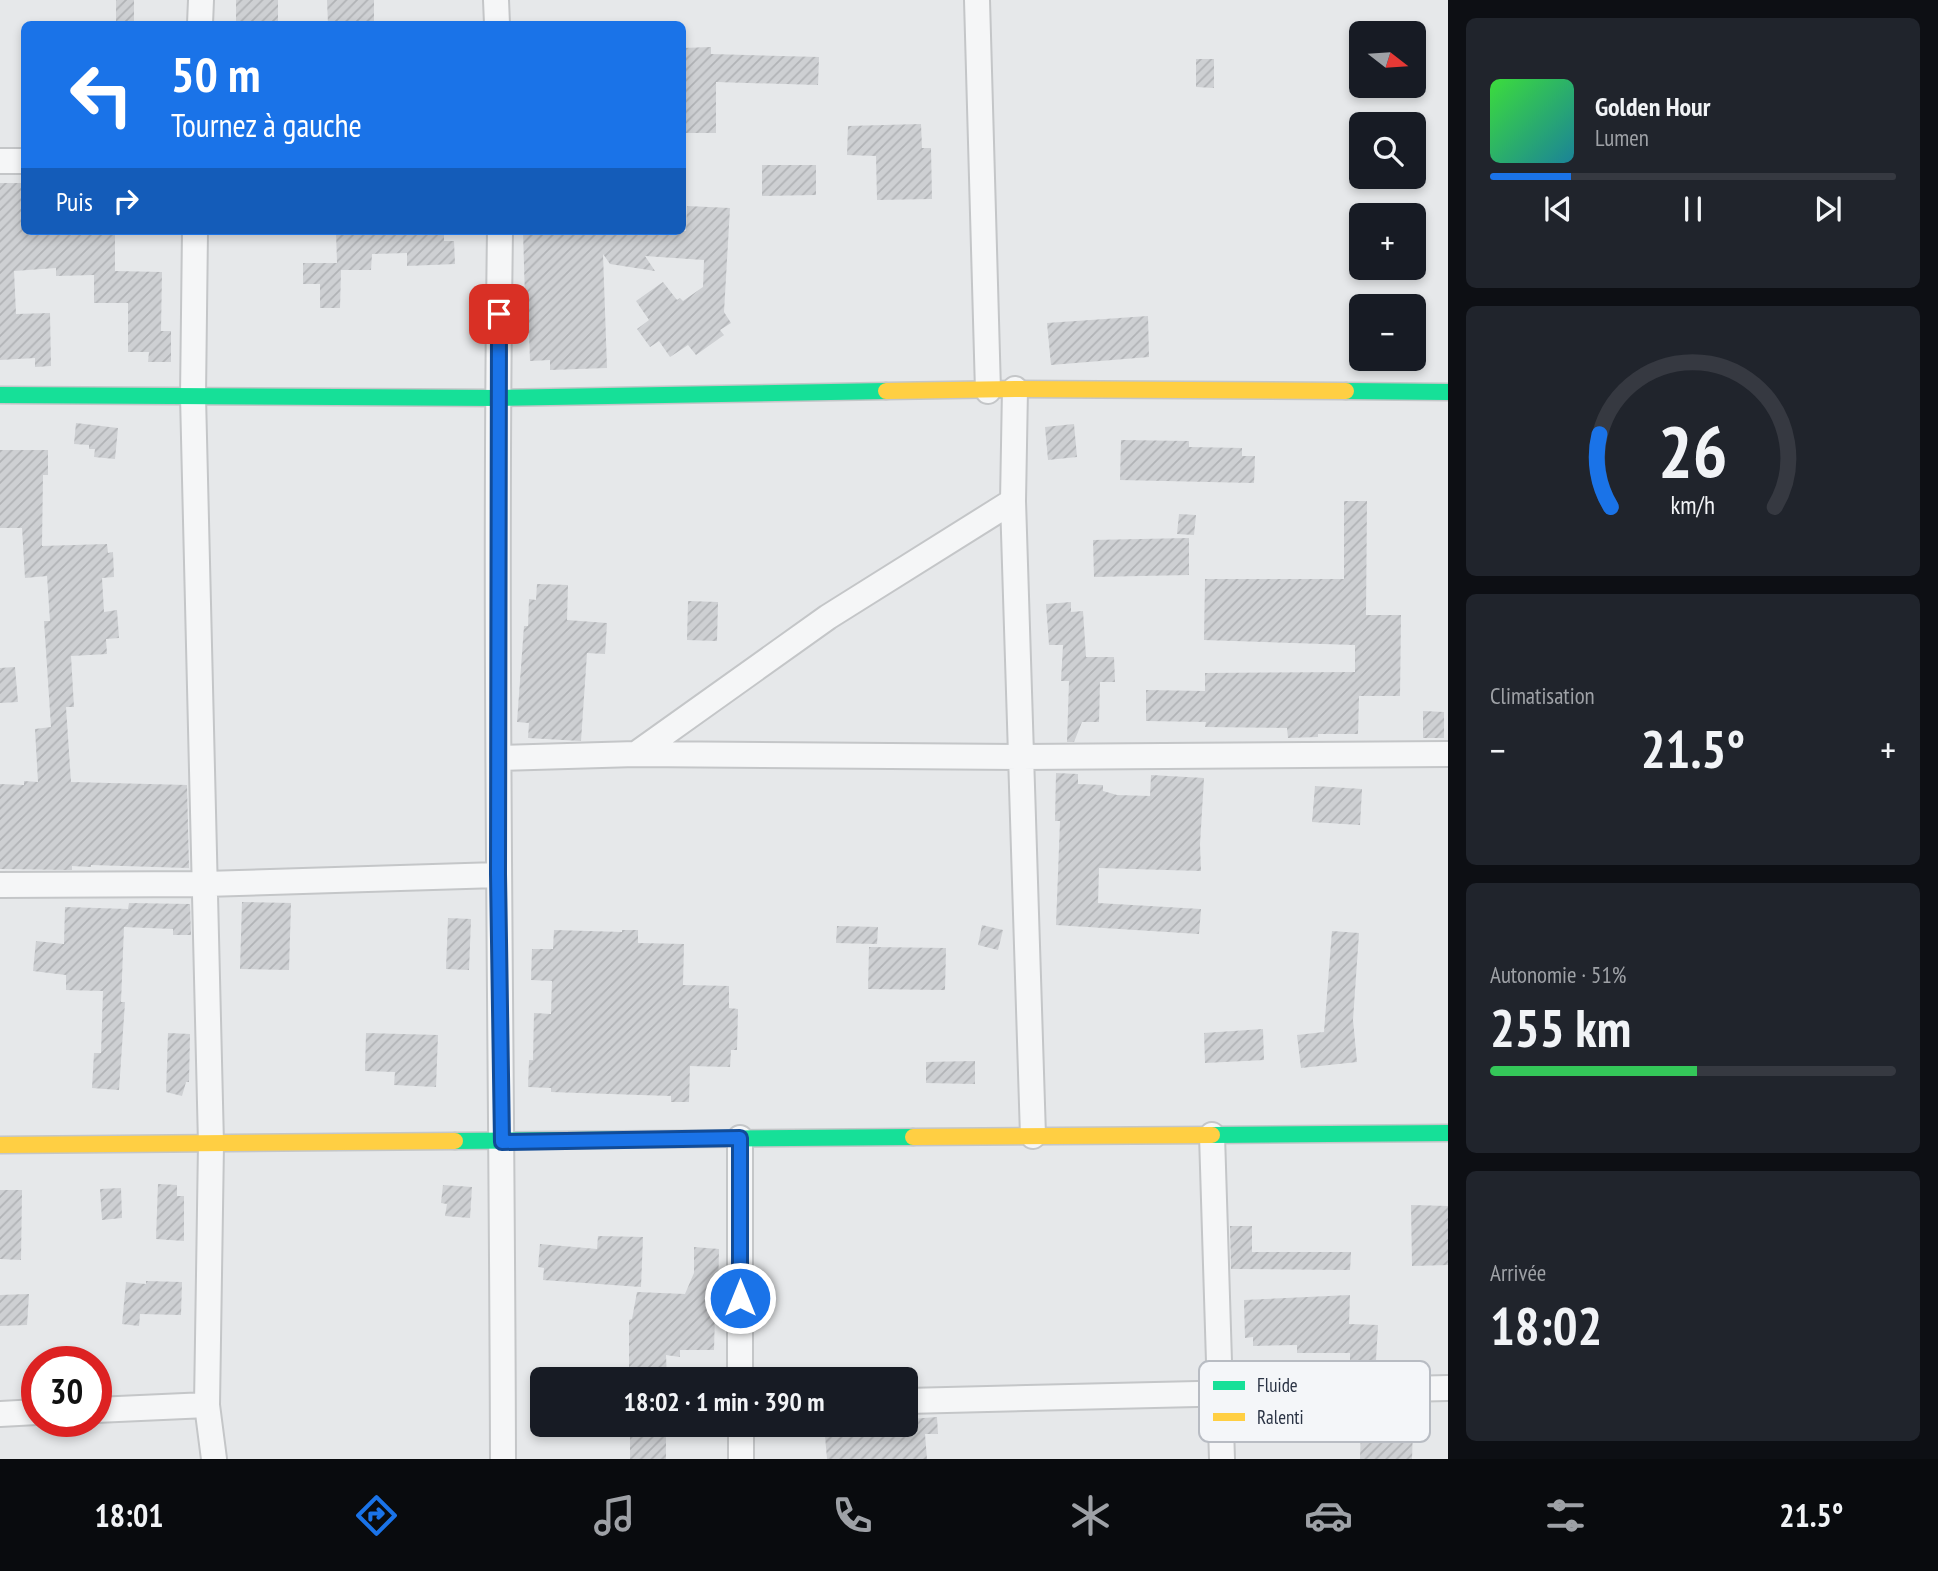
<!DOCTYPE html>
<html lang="fr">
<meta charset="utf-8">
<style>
body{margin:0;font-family:"PT Sans Narrow",sans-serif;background:#20242c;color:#f1f3f6;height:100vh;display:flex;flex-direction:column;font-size:26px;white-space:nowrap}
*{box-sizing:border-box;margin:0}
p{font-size:23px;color:#9ea1a6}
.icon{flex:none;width:38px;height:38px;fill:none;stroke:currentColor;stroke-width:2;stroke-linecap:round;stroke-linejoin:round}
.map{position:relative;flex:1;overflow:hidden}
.sheet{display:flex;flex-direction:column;gap:18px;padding:18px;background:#0d0f14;width:490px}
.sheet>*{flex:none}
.hud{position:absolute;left:21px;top:21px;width:665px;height:214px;border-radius:10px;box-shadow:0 4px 10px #0003;background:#1a73e8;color:#fff;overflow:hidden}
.needle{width:46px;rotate:107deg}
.buttons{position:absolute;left:1349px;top:21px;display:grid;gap:14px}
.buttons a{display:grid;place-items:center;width:77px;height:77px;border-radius:10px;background:#171b24;box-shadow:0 4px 10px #0003;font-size:35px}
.speed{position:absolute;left:21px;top:1346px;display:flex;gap:14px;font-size:35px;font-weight:700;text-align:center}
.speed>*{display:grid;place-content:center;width:91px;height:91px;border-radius:50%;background:#171b24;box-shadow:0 4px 10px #0003;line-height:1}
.speed .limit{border:10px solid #d22;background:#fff;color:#111}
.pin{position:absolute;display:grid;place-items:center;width:60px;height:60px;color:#fff;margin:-30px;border-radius:14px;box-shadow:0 4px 10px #0006}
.me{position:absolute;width:77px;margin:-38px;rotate:0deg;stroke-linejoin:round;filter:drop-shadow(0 0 5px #0008)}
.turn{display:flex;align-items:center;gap:24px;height:147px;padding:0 35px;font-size:32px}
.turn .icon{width:91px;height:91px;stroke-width:2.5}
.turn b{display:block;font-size:49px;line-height:60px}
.then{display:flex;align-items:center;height:66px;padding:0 35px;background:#0003;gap:14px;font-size:26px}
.big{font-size:52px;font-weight:700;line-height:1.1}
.sheet .tile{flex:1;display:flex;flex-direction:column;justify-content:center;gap:10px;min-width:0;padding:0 24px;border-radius:10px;background:#20242c}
.sheet .dial{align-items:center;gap:0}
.dial svg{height:182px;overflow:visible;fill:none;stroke:#363941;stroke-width:7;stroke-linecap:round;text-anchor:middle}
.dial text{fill:#f1f3f6;stroke:none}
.song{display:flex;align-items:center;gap:21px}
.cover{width:84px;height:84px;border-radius:10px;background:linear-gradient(135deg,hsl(120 70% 55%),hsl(190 70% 35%))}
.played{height:7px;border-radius:4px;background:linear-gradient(90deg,#1a73e8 20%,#363941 20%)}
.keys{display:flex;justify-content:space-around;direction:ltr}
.heat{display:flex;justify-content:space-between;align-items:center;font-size:38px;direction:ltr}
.charge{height:10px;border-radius:5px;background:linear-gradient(90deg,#34c759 51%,#363941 0)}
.trip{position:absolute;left:530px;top:1367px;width:388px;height:70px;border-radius:10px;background:#171b24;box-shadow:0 4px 10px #0003;font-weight:700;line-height:70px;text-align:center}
.tabs{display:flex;height:112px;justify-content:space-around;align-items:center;background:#090b0e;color:#9ea1a6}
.tabs .icon{width:49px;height:49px}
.tabs .on{color:#1a73e8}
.tabs b{font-size:32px;color:#f1f3f6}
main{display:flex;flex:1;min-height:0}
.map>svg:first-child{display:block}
.building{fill:url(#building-hatch)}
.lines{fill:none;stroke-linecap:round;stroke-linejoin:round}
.street-casing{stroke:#c4c6c8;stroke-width:28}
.fast-casing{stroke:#c4c6c8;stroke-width:19}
.slow-casing{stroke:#c4c6c8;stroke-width:19}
.street{stroke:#f5f6f7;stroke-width:24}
.fast{stroke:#16e098;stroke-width:16}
.slow{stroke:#ffcf43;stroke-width:16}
.route-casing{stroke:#114b97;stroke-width:18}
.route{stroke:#1a73e8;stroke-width:12}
.key{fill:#f4f6f9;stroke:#b8bcc3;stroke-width:2}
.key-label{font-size:19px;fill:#2b3445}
</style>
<main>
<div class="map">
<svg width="1448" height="1459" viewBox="0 0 1448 1459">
<defs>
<pattern id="building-hatch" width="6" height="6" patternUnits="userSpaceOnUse" patternTransform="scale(1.75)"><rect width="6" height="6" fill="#ced0d3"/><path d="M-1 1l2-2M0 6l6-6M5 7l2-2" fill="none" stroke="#b1b3b6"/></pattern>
</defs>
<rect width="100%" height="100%" fill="#e6e8ea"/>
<path class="building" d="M 116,0 L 134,0 L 134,24 L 116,24 Z
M 236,0 L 278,0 L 278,24 L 236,24 Z
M 327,0 L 374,0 L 374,24 L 328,24 Z
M 711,47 L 711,54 L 819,57 L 818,85 L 716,82 L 716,133 L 682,133 L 682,48 Z
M 1196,59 L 1214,59 L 1214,88 L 1196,87 Z
M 921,124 L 922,148 L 931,148 L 932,199 L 877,200 L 876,156 L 847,155 L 848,126 Z
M 762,165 L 816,165 L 816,195 L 762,196 Z
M 0,183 L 23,183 L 24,232 L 115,231 L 115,271 L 162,272 L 161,331 L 171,331 L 171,362 L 148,362 L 149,352 L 128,352 L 128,303 L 94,303 L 94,275 L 56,276 L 56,268 L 14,271 L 16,314 L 50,313 L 51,366 L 35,367 L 35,358 L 0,360 Z
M 687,206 L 730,208 L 724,312 L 731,323 L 720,330 L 724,335 L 696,355 L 688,345 L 670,357 L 659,341 L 650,347 L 637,329 L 649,320 L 636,301 L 663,282 L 677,300 L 680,298 L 683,301 L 703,287 L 704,260 L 645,256 L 655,271 L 610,264 L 603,254 L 607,368 L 550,370 L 550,360 L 530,361 L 529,333 L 526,333 L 523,231 L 686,231 Z
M 336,231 L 362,231 L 362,233 L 444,231 L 444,241 L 454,241 L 455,264 L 407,266 L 407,253 L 372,254 L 371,270 L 341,270 L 340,308 L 320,308 L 320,284 L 303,284 L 303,263 L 337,263 Z
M 1148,316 L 1149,357 L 1051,365 L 1047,323 Z
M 76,423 L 118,428 L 115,459 L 94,457 L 95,449 L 89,449 L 89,445 L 74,444 Z
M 1074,424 L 1077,457 L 1048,460 L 1045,427 Z
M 1121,440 L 1189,441 L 1189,447 L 1242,448 L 1242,456 L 1255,456 L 1254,483 L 1120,480 Z
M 0,450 L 48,450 L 48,475 L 43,475 L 42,546 L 107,544 L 108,553 L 113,552 L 114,577 L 102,578 L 104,612 L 117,610 L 119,638 L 106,639 L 107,654 L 71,656 L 74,707 L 66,707 L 71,782 L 187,785 L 189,868 L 91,865 L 91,867 L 72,866 L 72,870 L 0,869 L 0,784 L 24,785 L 24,781 L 38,782 L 35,729 L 51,727 L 44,621 L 50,621 L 47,576 L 25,578 L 22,528 L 0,528 Z
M 1344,501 L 1367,501 L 1366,615 L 1401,615 L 1400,696 L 1359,696 L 1358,734 L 1318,734 L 1318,737 L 1288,738 L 1287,728 L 1205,727 L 1206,722 L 1146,721 L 1146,690 L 1205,691 L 1205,673 L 1355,672 L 1355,645 L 1204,640 L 1205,579 L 1344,579 Z
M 1179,514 L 1196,515 L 1194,535 L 1177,534 Z
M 1189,538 L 1189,575 L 1094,577 L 1093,540 Z
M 537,584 L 568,585 L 567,620 L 607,623 L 605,654 L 587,653 L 581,741 L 528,738 L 529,723 L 517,722 L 524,626 L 528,626 L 529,599 L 536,600 Z
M 688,601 L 718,602 L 717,641 L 687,640 Z
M 1071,602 L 1071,612 L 1083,611 L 1086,657 L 1114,657 L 1115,682 L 1100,682 L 1099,722 L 1082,722 L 1074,742 L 1067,742 L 1069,681 L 1061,681 L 1063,645 L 1049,645 L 1046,604 Z
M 15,667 L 18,702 L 0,703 L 0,668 Z
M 1423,711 L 1444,712 L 1444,738 L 1423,738 Z
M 1056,773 L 1078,774 L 1078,784 L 1103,785 L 1103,791 L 1117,795 L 1150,796 L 1151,775 L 1204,778 L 1200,844 L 1201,871 L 1099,868 L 1098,903 L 1201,909 L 1199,934 L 1056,925 L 1060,821 L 1055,821 Z
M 1315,786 L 1362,789 L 1360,825 L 1312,822 Z
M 242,902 L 291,903 L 289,970 L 240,969 Z
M 129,903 L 190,904 L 191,935 L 173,935 L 173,929 L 124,927 L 121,1002 L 125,1002 L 119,1090 L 92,1088 L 94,1053 L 101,1053 L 103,991 L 66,990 L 66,975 L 33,971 L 36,941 L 64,944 L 65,907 L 128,909 Z
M 448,918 L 471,919 L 469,970 L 446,969 Z
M 982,925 L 1003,930 L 998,950 L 978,945 Z
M 837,926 L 878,927 L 877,944 L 836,943 Z
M 554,930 L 622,932 L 622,930 L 638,930 L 638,943 L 684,944 L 683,985 L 729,986 L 729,1008 L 738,1009 L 737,1050 L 731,1050 L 730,1067 L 690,1066 L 689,1102 L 671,1102 L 671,1096 L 551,1092 L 551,1088 L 528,1087 L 529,1060 L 533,1060 L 534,1013 L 551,1014 L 552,981 L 531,980 L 532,949 L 553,949 Z
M 1332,931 L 1359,933 L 1353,1020 L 1357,1062 L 1301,1068 L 1297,1035 L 1324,1032 Z
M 869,947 L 946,948 L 945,990 L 868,989 Z
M 1263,1029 L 1264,1060 L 1205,1063 L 1204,1033 Z
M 168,1033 L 190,1034 L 189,1082 L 186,1082 L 182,1096 L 166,1092 Z
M 366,1033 L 438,1035 L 436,1087 L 394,1085 L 395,1072 L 365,1071 Z
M 975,1061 L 975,1084 L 926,1083 L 926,1062 Z
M 158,1184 L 177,1185 L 177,1196 L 184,1196 L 184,1241 L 156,1239 Z
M 443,1185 L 472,1187 L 470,1218 L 445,1216 L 447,1204 L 441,1203 Z
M 121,1188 L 122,1218 L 102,1220 L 100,1189 Z
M 0,1190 L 22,1190 L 21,1260 L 0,1259 Z
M 1411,1205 L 1448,1206 L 1448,1265 L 1412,1266 Z
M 1230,1226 L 1252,1226 L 1252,1252 L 1351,1252 L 1350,1270 L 1231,1269 Z
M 598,1236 L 643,1237 L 641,1287 L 543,1280 L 544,1268 L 538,1267 L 540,1244 L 597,1249 Z
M 694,1247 L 719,1249 L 718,1295 L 723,1295 L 719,1313 L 715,1313 L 714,1350 L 680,1350 L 680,1357 L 666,1355 L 667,1379 L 629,1379 L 629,1320 L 632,1319 L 637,1292 L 685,1294 L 694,1273 Z
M 146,1281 L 182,1282 L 181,1315 L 140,1314 L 139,1326 L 122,1324 L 126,1282 L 146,1284 Z
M 29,1294 L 27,1325 L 0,1326 L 0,1295 Z
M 1350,1295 L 1349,1324 L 1378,1325 L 1376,1361 L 1350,1360 L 1350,1353 L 1297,1353 L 1297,1345 L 1253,1346 L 1253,1337 L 1245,1338 L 1244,1300 Z
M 937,1417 L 938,1434 L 925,1434 L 927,1459 L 827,1459 L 824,1424 L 869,1424 L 869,1428 L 911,1425 L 911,1419 Z
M 630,1424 L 660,1424 L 660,1430 L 666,1430 L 666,1459 L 630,1459 Z
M 1361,1428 L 1413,1429 L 1412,1459 L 1360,1459 Z"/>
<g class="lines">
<g class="street-casing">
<path id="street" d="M 496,0 L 497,24
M 977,0 L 988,391
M 200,24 L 201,0
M 0,161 L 24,161
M 195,231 L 193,396 L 211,1144 L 207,1405 L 214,1459
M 500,231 C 494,640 502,1050 503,1459
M 1015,389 L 1013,501 L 1033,1136
M 636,754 L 828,617 L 1013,501
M 500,758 L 636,754 L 1021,757 L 1448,754
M 0,885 L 205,884 L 498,875
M 1212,1135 L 1222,1459
M 740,1138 L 740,1379
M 906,1401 L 1448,1388
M 96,1410 L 207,1405
M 0,1414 L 37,1412
M 741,1424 L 741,1459"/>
</g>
<g class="fast-casing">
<path id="fast" d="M 1346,391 L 1448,392
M 0,395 L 498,398 L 886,391
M 1212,1135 L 1448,1133
M 455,1141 L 913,1137"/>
</g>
<g class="slow-casing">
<path id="slow" d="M 886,391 L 1015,389 L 1346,391
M 913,1137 L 1212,1135
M 0,1145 L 455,1141"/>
</g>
<use href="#street" class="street"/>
<use href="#fast" class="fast"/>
<use href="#slow" class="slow"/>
</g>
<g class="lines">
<g class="route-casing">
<path id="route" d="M 499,314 L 498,874 L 502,1142 L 740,1138 L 740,1298"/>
</g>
<use href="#route" class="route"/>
</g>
<rect x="1199" y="1361" width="231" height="81" rx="10" class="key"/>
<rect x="1213" y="1381" width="32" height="9" fill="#16e098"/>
<rect x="1213" y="1413" width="32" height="8" fill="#ffcf43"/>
<g class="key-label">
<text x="1257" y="1392">Fluide</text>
<text x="1257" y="1424">Ralenti</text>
</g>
</svg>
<div class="buttons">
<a><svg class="needle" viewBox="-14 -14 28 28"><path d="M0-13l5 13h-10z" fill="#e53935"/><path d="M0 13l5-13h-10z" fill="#9ea1a6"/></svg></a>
<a><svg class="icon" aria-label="search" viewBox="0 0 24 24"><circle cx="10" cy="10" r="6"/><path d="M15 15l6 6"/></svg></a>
<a>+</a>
<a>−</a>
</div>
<div class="speed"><div class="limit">30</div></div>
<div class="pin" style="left:499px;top:314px;background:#d93025"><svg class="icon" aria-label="arrive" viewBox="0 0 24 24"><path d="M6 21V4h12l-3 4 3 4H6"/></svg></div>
<svg class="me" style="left:740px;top:1298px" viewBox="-20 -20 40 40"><circle r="17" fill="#1a73e8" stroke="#fff" stroke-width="3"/><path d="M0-11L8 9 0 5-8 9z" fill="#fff"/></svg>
<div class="trip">18:02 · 1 min · 390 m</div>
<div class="hud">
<div class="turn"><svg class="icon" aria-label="left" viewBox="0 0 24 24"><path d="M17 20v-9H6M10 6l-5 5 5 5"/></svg><div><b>50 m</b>Tournez à gauche</div></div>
<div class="then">Puis<svg class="icon" aria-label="right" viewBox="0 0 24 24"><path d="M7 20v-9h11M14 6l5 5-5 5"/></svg></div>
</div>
</div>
<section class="sheet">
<div class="tile">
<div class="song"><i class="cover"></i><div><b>Golden Hour</b><p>Lumen</p></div></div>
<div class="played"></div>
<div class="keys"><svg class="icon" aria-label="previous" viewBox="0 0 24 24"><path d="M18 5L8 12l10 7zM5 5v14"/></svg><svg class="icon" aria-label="pause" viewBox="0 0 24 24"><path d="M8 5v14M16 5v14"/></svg><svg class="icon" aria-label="next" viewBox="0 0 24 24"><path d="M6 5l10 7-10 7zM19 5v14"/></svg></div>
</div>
<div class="tile dial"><svg viewBox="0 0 100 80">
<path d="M14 69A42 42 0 1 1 86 69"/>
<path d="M14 69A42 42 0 0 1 9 37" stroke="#1a73e8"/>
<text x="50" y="56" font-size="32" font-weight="700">26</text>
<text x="50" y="72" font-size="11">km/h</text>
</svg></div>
<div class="tile"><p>Climatisation</p>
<div class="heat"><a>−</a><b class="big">21.5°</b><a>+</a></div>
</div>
<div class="tile"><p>Autonomie · 51%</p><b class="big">255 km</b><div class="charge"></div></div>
<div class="tile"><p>Arrivée</p><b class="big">18:02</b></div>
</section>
</main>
<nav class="tabs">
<b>18:01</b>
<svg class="icon on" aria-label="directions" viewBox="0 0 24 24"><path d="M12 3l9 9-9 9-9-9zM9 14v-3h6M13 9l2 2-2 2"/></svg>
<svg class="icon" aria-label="music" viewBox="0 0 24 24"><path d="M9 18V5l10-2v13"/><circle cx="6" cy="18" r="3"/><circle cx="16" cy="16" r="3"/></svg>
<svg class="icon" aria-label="phone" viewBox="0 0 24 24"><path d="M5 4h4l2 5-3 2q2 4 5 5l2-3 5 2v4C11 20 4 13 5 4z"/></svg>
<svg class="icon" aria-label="climate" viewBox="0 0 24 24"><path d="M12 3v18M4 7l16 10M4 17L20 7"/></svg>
<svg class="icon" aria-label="car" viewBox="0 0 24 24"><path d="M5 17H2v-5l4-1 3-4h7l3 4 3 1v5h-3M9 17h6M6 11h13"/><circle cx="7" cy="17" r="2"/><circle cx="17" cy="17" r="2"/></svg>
<svg class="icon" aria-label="filters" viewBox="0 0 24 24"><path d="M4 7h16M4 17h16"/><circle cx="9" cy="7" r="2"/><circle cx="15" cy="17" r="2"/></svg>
<b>21.5°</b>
</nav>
